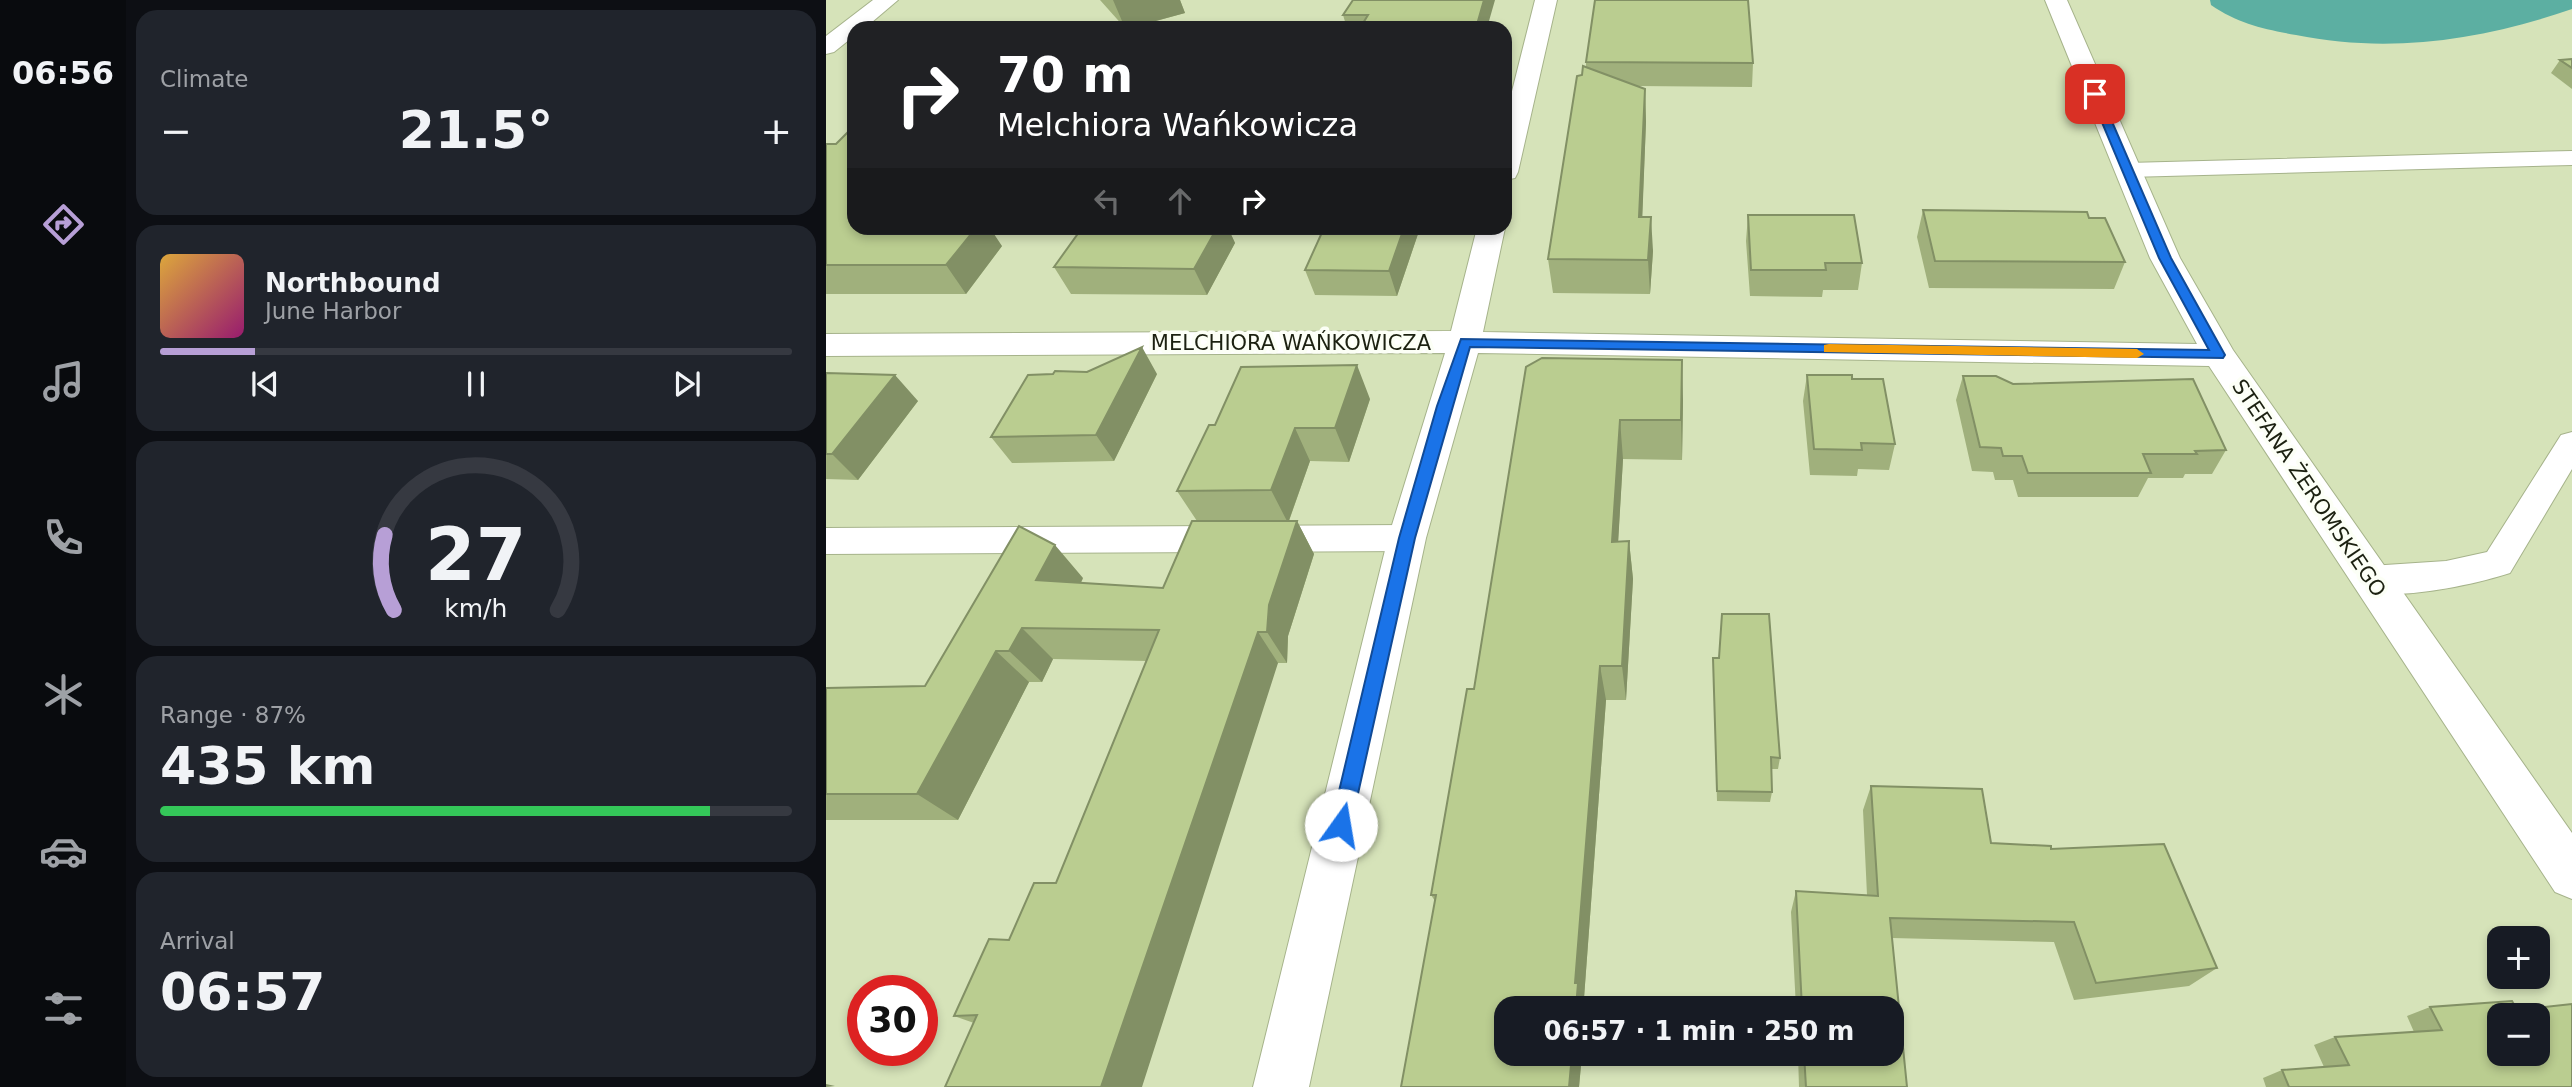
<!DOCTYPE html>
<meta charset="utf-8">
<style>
body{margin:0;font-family:"DejaVu Sans",sans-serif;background:#20242c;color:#f1f3f6;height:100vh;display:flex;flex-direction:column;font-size:26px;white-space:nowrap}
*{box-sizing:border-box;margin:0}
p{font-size:23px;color:#9ea1a6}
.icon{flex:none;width:38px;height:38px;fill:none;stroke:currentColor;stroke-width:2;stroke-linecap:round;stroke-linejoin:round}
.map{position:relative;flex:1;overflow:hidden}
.side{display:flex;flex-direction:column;gap:10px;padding:10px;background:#0d0f14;width:700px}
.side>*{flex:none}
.banner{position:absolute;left:21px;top:21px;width:665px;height:214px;border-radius:21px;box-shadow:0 4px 10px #0003;background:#202124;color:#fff;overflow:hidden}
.buttons{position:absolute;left:1661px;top:926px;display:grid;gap:14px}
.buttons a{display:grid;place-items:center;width:63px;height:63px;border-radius:14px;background:#171b24;box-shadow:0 4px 10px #0003;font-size:35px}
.speed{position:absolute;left:21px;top:975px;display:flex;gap:14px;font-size:35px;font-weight:700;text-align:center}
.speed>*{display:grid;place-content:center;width:91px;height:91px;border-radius:50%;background:#171b24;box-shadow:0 4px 10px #0003;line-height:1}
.speed .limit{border:10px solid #d22;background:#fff;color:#111}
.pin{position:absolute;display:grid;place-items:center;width:60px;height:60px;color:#fff;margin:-30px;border-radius:14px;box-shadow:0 4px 10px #0006}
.me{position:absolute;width:77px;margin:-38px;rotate:13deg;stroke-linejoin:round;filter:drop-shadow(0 0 5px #0008)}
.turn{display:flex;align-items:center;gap:24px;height:147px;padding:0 35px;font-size:32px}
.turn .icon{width:91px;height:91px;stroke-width:2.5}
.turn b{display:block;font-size:49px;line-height:60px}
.lanes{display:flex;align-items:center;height:66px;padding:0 35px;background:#0003;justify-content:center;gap:35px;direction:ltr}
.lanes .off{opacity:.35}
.big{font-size:52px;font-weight:700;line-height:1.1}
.side .tile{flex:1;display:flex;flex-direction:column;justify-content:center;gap:10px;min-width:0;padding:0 24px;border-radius:21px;background:#20242c}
.side .dial{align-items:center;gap:0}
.dial svg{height:182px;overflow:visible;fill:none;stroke:#363941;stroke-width:7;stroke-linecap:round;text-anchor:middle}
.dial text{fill:#f1f3f6;stroke:none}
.song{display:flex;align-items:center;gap:21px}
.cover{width:84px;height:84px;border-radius:10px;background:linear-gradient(135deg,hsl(40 70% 55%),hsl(320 70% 35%))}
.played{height:7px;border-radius:4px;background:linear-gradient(90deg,#b79fd6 15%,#363941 15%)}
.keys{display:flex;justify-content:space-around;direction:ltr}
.heat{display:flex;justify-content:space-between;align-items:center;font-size:38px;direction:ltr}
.charge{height:10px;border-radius:5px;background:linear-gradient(90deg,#34c759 87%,#363941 0)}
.trip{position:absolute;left:668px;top:996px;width:410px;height:70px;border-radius:21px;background:#171b24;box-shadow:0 4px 10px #0003;font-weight:700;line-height:70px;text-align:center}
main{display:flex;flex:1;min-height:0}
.dock{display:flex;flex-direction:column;width:126px;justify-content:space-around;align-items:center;background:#090b0e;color:#9ea1a6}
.dock .icon{width:49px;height:49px}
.dock .current{color:#b79fd6}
.dock b{font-size:32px;color:#f1f3f6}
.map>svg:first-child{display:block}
.water{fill:#5cafa2}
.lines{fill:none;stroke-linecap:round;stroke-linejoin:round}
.service-casing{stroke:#a6b38b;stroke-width:2}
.minor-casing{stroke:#a6b38b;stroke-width:2}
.service{fill:#fff;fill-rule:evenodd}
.minor{fill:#fff;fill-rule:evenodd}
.wall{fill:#a0b07c}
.shaded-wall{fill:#829065}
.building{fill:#bacd90;stroke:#829065;stroke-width:2;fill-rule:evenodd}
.route{fill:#1a73e8;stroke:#114b97;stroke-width:2}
.slow{fill:#f59e0b}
.labels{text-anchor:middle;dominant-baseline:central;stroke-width:7;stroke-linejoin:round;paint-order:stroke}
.street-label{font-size:21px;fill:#1c2111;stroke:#fcfff6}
</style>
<main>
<nav class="dock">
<b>06:56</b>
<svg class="icon current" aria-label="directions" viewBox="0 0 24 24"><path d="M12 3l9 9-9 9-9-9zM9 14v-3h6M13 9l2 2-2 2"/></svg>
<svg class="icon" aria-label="music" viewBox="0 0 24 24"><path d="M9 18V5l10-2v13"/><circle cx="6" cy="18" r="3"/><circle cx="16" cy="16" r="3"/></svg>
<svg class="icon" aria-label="phone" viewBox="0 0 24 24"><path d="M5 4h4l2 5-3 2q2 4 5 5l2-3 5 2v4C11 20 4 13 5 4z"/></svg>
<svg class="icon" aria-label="climate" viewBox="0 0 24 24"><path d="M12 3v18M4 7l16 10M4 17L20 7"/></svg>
<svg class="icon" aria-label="car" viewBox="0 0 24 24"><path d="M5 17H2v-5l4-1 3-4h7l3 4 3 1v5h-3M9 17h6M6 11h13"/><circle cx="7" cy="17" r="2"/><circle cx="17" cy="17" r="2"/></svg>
<svg class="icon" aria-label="filters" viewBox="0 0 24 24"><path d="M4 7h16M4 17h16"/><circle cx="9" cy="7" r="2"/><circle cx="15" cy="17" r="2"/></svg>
</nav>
<section class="side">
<div class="tile"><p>Climate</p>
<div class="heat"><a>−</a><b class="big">21.5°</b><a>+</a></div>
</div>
<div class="tile">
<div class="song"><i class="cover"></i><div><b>Northbound</b><p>June Harbor</p></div></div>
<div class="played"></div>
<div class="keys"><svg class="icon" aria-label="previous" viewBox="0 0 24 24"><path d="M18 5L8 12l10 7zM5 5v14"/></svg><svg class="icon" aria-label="pause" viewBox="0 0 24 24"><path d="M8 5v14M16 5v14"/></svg><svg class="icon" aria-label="next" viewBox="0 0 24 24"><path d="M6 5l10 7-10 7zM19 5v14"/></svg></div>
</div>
<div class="tile dial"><svg viewBox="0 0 100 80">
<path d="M14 69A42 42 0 1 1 86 69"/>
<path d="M14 69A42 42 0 0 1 10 36" stroke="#b79fd6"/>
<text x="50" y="56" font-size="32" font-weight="700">27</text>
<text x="50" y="72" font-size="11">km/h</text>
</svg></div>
<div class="tile"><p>Range · 87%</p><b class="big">435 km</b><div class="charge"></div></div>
<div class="tile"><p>Arrival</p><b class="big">06:57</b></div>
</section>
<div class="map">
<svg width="1746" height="1087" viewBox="0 0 1746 1087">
<rect width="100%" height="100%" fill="#d6e3b9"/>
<path class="water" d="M 1384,0 L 1746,0 L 1746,9 C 1657,40 1563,54 1470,35 C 1437,29 1413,24 1385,5 Z"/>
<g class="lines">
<g class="service-casing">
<path id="service" d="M 1746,151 L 1746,165 L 1302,177 L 1294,175 L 1290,170 L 1294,165 L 1302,163 Z
M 1746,432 L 1746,469 L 1684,573 C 1647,585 1568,602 1532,590 L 1527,580 L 1532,570 L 1544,566 L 1620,561 L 1661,552 L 1735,435 Z
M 581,525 L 593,529 L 598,538 L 593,547 L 581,551 L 0,554 L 0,528 Z"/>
</g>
<g class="minor-casing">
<path id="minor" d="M 47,0 L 72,0 L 39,28 L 28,28 L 28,36 L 8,52 L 0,54 L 0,36 Z
M 709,0 L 731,0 L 692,172 L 689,178 L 679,180 L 679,119 Z
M 1219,0 L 1241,0 L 1354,258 L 1407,350 L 1746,833 L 1746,899 L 1729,892 L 1383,366 L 652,353 L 600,538 L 483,1087 L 427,1087 L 562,538 L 619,353 L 0,356 L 0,334 L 625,331 L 651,228 L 679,228 L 657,332 L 1371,344 L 1324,258 Z"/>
</g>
<use href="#service" class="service"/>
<use href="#minor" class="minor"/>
</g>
<path class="wall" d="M 274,0 L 354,0 L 359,13 L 304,28 L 299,28 Z
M 527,0 L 661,28 L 521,28 L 517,15 Z
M 1746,59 L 1746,89 L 1725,73 L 1734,60 Z
M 760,62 L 927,63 L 926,87 L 811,86 L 819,89 L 820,122 L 816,217 L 827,251 L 824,294 L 727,293 L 722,259 L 756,75 L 760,67 Z
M 0,144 L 28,228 L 176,246 L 140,294 L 0,294 Z
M 1097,210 L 1263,218 L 1299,262 L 1288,289 L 1103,288 L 1091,237 Z
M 922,215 L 1036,263 L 1032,290 L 997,290 L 996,297 L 924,296 L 920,241 Z
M 391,228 L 402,228 L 409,243 L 381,295 L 245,294 L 228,267 Z
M 594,228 L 571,296 L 489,295 L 479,270 Z
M 716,358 L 857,400 L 856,460 L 797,459 L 792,541 L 803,541 L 807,579 L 800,700 L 780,700 L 758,998 L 760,1004 L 681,1054 L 756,1054 L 753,1087 L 575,1087 L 609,901 L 605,895 Z
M 261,372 L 331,374 L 288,461 L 186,463 L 165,437 L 227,374 Z
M 0,373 L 92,401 L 32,480 L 0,479 Z
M 981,375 L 1026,379 L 1069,444 L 1063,470 L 1032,469 L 1031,476 L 984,475 L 977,401 Z
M 1137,376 L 1187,384 L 1400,450 L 1386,474 L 1359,474 L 1357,478 L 1322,478 L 1312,497 L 1192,497 L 1187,480 L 1169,480 L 1167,472 L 1146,471 L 1130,400 Z
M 544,399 L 523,462 L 484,461 L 463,521 L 471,521 L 488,554 L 462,636 L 461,663 L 452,663 L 148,1023 L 128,1016 L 183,940 L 230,883 L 321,661 L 227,659 L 216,682 L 203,682 L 132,820 L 0,820 L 0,688 L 99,686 L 257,578 L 255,583 L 337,588 L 371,521 L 351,491 L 389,425 Z
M 887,658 L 954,758 L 952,769 L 946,769 L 946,792 L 944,802 L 891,801 Z
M 1045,786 L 1165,843 L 1225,849 L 1391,968 L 1363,986 L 1248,1000 L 1228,942 L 1066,938 L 1081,1087 L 973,1087 L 972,1054 L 1066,1054 L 1066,1008 L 970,1008 L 965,912 L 970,891 L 1041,895 L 1037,810 Z
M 1604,1007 L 1691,1010 L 1746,1087 L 1440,1087 L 1437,1078 L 1456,1070 L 1498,1067 L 1488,1045 L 1509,1037 L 1588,1032 L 1581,1016 Z"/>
<path class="shaded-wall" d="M 287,0 L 354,0 L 359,13 L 304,28 L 299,28 Z
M 658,0 L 669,0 L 661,28 L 650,28 Z
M 819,89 L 820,122 L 815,251 L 813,217 Z
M 825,217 L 827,251 L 824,294 L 822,260 Z
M 150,228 L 164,228 L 176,246 L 140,294 L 120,265 Z
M 391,228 L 402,228 L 409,243 L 381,295 L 368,269 Z
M 578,228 L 594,228 L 571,296 L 563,271 Z
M 316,347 L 331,374 L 288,461 L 270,435 Z
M 856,360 L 857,400 L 856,460 L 855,420 Z
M 531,365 L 544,399 L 523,462 L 509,428 Z
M 69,375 L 92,401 L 32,480 L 6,454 Z
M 794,420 L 797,459 L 790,579 L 786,542 Z
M 469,428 L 484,461 L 462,523 L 445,490 Z
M 471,521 L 488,554 L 462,636 L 461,663 L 441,632 L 443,605 Z
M 803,541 L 807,579 L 800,700 L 796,666 Z
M 229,545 L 257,578 L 240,612 L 210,580 Z
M 196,628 L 227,659 L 216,682 L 183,651 Z
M 432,632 L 452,663 L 316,1087 L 275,1087 Z
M 170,651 L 203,682 L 132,820 L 91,794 Z
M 774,666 L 780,700 L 758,998 L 760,1004 L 760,1008 L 750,1008 L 749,983 Z
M 746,1054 L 756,1054 L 753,1087 L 743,1087 Z
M 0,1084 L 9,1086 L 0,1087 Z"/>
<path class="building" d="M 527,0 L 658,0 L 650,28 L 534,28 L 542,15 L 517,15 Z
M 769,0 L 922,0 L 927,63 L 760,62 Z
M 1746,59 L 1746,68 L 1734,60 Z
M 757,66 L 819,89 L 813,217 L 825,217 L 822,260 L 722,259 L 751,76 L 756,75 Z
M 28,126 L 28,228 L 150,228 L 120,265 L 0,265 L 0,144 L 10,144 Z
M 1097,210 L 1261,212 L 1263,218 L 1279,218 L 1299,262 L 1109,261 Z
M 922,215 L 1028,215 L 1036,263 L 999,263 L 1000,270 L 925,270 Z
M 256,228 L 391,228 L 368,269 L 228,267 Z
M 498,228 L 578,228 L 563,271 L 479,270 Z
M 316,347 L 270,435 L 165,437 L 202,375 L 227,374 L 229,371 L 261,372 Z
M 716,358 L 856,360 L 855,420 L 794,420 L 786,542 L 803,541 L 796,666 L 774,666 L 749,983 L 752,983 L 750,1008 L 681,1008 L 681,1054 L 746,1054 L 743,1087 L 575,1087 L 610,895 L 605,895 L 641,689 L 648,689 L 700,367 Z
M 531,365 L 509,428 L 469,428 L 445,490 L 351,491 L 383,425 L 389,425 L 415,367 Z
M 0,373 L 69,375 L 6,454 L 0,454 Z
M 981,375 L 1026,375 L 1026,379 L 1057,379 L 1069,444 L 1035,443 L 1036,450 L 988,449 Z
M 1137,376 L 1170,376 L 1187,384 L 1367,379 L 1400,450 L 1369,451 L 1371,454 L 1317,454 L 1325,473 L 1202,473 L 1196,456 L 1177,456 L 1175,448 L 1154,447 Z
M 366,521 L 471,521 L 443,605 L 441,632 L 432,632 L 275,1087 L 119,1087 L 151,1015 L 128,1016 L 163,939 L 183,940 L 208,883 L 230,883 L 333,630 L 196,628 L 183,651 L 170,651 L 91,794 L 0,794 L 0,688 L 99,686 L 193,526 L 229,545 L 210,580 L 337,588 Z
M 896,614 L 943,614 L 954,758 L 945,757 L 946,792 L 891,791 L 887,658 L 893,658 Z
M 1045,786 L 1156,789 L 1165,843 L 1225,846 L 1225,849 L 1338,844 L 1391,968 L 1270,983 L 1248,922 L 1064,918 L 1081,1087 L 980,1087 L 978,1054 L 1066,1054 L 1066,1008 L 976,1008 L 970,891 L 1052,896 Z
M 1686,1001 L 1691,1010 L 1746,1004 L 1746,1087 L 1463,1087 L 1456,1070 L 1523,1065 L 1509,1037 L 1616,1030 L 1604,1007 ZM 1673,1015 L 1712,1015 L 1712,1054 L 1673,1054 Z"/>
<path class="route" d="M 1269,91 L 1274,94 L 1345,258 L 1399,355 L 1397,358 L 644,347 L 589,538 L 525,825 L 522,832 L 515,835 L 508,832 L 505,825 L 573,538 L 611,406 L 635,339 L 1383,350 L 1333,258 L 1264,94 Z"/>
<path class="slow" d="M 1003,344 L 1311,349 L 1318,354 L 1311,358 L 998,352 L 998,345 Z"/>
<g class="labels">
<g class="street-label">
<text x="465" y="343">MELCHIORA WAŃKOWICZA</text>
<text transform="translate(1483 488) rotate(56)">STEFANA ŻEROMSKIEGO</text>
</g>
</g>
</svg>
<div class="buttons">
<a>+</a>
<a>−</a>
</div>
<div class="speed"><div class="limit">30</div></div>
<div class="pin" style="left:1269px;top:94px;background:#d93025"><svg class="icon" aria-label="arrive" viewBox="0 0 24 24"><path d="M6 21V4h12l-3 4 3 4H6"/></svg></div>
<svg class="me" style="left:515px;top:825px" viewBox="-20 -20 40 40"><circle r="19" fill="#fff"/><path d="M0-13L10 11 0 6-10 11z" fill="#1a73e8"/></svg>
<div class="trip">06:57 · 1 min · 250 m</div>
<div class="banner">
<div class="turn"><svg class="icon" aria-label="right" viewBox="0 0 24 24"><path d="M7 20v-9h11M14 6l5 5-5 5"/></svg><div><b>70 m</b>Melchiora Wańkowicza</div></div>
<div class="lanes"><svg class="icon off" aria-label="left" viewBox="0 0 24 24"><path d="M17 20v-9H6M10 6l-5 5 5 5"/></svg><svg class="icon off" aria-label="ahead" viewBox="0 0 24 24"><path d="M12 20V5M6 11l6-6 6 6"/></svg><svg class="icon" aria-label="right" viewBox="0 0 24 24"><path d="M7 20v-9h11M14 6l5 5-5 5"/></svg></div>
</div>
</div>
</main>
